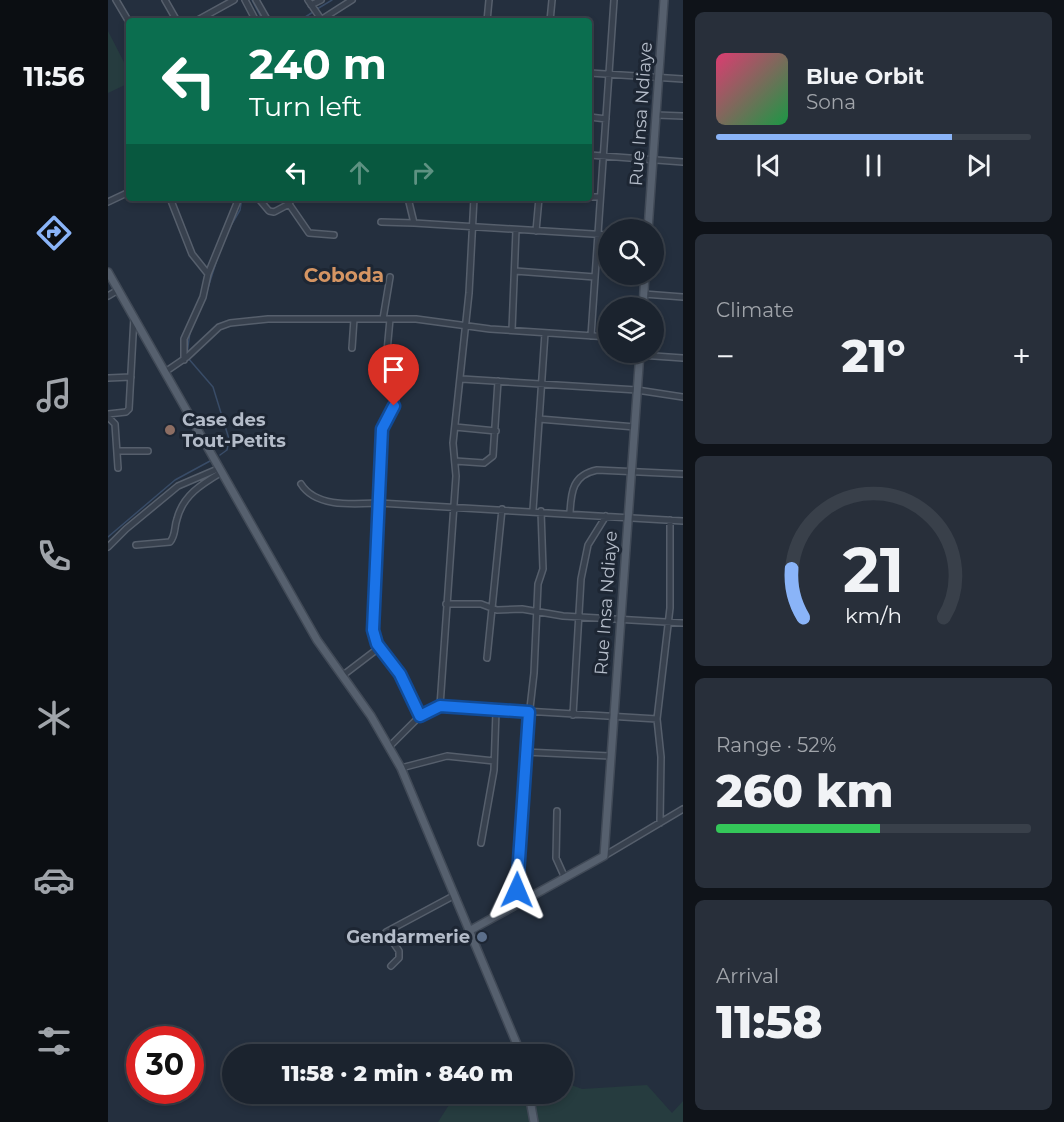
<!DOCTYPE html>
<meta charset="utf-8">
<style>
body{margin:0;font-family:Montserrat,sans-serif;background:#282f3a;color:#f1f3f6;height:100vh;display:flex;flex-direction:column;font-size:22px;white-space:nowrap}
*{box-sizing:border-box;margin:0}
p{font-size:20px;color:#a0a4aa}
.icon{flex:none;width:33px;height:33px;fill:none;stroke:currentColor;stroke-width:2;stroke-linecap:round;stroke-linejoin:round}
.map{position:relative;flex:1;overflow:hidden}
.sheet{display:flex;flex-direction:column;gap:12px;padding:12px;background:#0f1319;width:381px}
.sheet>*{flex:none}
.banner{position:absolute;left:18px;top:18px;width:466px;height:183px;border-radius:6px;box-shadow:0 3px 9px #0003,0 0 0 2px #39404a;background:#0b6e4f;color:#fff;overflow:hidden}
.fabs{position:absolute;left:490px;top:219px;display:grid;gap:12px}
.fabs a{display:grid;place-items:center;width:66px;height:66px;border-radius:50%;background:#1b232e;box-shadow:0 3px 9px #0003,0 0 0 2px #39404a;font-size:30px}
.speed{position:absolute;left:18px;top:1026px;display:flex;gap:12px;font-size:30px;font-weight:700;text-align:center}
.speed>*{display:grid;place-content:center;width:78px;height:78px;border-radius:50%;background:#1b232e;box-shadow:0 3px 9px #0003,0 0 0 2px #39404a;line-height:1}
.speed .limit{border:9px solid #d22;background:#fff;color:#111}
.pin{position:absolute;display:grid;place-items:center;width:51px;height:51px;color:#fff;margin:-62px -26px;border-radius:50% 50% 50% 0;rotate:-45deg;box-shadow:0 0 6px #0007}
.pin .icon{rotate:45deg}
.me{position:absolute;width:66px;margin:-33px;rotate:1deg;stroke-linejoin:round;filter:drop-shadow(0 0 4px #0008)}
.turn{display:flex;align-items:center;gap:21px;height:126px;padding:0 24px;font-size:27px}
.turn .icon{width:78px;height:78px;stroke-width:2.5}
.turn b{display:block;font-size:42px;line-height:51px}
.lanes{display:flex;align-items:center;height:57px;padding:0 24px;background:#0003;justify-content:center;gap:30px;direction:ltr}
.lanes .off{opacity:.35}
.big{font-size:45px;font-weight:800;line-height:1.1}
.sheet .widget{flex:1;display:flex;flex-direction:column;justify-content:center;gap:9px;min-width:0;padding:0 21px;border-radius:9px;background:#282f3a}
.sheet .dial{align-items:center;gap:0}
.dial svg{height:156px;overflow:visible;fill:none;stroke:#39404a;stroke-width:7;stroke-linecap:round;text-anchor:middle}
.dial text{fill:#f1f3f6;stroke:none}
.song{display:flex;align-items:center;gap:18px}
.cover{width:72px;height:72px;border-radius:9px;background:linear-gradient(135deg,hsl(340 70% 55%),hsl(140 70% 35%))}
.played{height:6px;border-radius:3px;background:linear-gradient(90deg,#8ab4f8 75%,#39404a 75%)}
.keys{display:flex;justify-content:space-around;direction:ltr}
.heat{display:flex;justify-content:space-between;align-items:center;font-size:33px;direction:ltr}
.charge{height:9px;border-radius:4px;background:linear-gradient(90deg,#34c759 52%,#39404a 0)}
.trip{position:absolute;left:114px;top:1044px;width:351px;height:60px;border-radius:30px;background:#1b232e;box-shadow:0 3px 9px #0003,0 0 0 2px #39404a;font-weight:800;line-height:60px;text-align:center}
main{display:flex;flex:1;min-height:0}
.dock{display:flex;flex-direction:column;width:108px;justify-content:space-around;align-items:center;background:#0b0e12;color:#a0a4aa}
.dock .icon{width:42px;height:42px}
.dock .active{color:#8ab4f8}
.dock b{font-size:27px;color:#f1f3f6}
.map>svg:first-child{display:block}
.green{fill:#263c3f}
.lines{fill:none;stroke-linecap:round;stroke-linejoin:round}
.stream{stroke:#394c67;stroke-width:1.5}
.minor-casing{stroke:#565f6c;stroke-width:8}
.major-casing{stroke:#414a57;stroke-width:10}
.minor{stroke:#38414e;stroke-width:5}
.major{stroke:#56606e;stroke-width:7}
.route-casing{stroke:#114b97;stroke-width:15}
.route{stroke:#1a73e8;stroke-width:10}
.education-dot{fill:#8d6e63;stroke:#1d2633;stroke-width:2}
.service-dot{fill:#5c6f8a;stroke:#1d2633;stroke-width:2}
.labels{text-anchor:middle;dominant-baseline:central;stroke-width:6;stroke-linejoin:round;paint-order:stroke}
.street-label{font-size:18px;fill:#b4bcc9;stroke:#1d2633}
.poi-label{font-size:18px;font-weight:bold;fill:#b4bcc9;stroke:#1d2633;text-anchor:start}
.neighbourhood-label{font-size:20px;font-weight:bold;fill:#d59563;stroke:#1d2633}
</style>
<main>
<nav class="dock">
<b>11:56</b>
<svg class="icon active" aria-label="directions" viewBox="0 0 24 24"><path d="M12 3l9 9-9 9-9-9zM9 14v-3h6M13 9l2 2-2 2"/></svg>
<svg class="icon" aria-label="music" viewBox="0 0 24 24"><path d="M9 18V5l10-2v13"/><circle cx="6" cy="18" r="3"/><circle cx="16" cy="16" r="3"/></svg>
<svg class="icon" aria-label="phone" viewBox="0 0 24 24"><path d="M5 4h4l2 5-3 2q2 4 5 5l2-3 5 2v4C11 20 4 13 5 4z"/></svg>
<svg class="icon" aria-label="climate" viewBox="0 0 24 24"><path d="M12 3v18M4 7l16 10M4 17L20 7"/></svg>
<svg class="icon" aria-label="car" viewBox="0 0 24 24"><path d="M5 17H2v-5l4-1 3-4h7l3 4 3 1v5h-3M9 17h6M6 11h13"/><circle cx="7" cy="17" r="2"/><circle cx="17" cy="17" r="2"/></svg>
<svg class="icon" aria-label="filters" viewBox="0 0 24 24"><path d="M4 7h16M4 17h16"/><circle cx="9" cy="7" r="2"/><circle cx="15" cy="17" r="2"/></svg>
</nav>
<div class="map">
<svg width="575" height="1122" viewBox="0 0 575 1122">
<rect width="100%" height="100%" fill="#242f3e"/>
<path class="green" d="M 0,31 L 21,72 L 21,83 L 0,93 Z
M 455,1082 L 474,1089 L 539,1085 L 564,1113 L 575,1101 L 575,1122 L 330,1122 L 348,1094 L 454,1094 Z"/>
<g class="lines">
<path class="stream" d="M 144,0 L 155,21
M 209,9 L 224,0
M 191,21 L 205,12
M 122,227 L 132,210 L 134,198
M 99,291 L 111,253
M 79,354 L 82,332
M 80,358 L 105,387 L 121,439 L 119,450 L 112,455
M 0,537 L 67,480 L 102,461"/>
<g class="minor-casing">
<path id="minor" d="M 8,0 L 21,22
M 57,0 L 69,21
M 137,0 L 148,21
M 148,0 L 160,21
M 200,0 L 213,19
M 203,5 L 213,0
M 88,21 L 126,0
M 211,21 L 244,0
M 379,21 L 381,0
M 442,21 L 444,0
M 20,58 L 21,58
M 482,73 L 575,79
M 548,115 L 575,116
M 482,117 L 498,119
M 482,155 L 575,162
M 482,197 L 492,197
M 62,198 L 84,254 L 100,274
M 150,198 L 161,211 L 166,212 L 181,204 L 184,198
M 300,198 L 306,223 L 501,235
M 0,202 L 21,192
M 181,204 L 201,233 L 226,235
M 273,222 L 306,223
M 428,231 L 431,198
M 407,271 L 487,277
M 536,294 L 575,297
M 0,296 L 10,290
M 275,319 L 282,277
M 282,319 L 277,373 L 290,392 L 283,413 L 274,428 L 265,630 L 269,643 L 292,674 L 312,716
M 404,330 L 408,230
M 483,336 L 506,0
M 244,348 L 246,319
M 532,355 L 575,358
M 76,360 L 76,339 L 95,297 L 100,274 L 131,198
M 57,372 L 79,357 L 111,327 L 122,323 L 160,319 L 308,319 L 382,329 L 501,337
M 0,378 L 23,377
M 354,379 L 529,390 L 575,397
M 0,414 L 18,412 L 21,409 L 26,317
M 0,417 L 7,424 L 10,468
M 431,419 L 527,427
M 347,427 L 388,431
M 9,451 L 40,451
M 347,461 L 376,463 L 385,456 L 390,381
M 193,484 C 208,508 246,504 271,503 L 575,521
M 425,510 L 437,333
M 462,513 C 463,491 465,475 489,470 L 575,474
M 28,545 L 62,542 C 68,535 66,527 69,519 C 75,495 94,484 114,472
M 0,547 L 18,529 L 70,486 L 112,468
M 338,604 L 373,604 L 389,610 L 414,609 L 455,616 L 575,623
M 379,658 L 394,509
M 234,676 L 272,647
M 332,706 L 348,476 L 345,443 L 361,293 L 366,198
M 465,715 L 473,579 L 480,545 L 498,516
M 549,719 L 562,608 L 562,520
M 281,747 L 312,716 L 332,706 L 549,719 L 553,757 L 552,823
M 417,752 L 502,756
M 293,768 L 339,756 L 386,761
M 449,811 L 448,858 L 457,878
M 373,843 L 386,770 L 388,711
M 496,856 L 575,809
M 411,904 L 409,863 L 417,752 L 426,673 L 430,584 L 435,569 L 433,511
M 283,966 L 291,958 L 291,951 L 278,932 L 347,895"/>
</g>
<g class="major-casing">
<path id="major" d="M 540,230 L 556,0
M 0,272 L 209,640 L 263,716 L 293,768 L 413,1054
M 535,308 L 537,274
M 361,931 L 496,856 L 532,352
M 421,1094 L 426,1122"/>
</g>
<use href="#minor" class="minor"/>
<use href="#major" class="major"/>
</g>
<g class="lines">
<g class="route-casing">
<path id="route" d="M 286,406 L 274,429 L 265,630 L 269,644 L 292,674 L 312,716 L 332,706 L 421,712 L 409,890"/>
</g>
<use href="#route" class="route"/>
</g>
<circle class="education-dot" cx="62" cy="430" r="6"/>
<circle class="service-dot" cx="374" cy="937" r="6"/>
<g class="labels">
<g class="street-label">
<text transform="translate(533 114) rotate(-86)">Rue Insa Ndiaye</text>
<text transform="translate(498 603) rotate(-86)">Rue Insa Ndiaye</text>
</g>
<g class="poi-label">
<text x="74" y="420">Case des<tspan x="74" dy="21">Tout-Petits</tspan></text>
<text x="362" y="937" text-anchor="end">Gendarmerie</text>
</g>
<g class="neighbourhood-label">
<text x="236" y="275">Coboda</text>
</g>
</g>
</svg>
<div class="fabs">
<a><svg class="icon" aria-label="search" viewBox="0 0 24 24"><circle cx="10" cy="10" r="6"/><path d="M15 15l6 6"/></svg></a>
<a><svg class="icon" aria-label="layers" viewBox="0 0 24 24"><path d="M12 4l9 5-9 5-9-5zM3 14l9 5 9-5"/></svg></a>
</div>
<div class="speed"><div class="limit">30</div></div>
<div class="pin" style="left:286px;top:406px;background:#d93025"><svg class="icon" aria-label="arrive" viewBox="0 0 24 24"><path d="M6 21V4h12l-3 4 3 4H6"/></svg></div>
<svg class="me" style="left:409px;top:890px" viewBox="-20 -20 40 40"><path d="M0-17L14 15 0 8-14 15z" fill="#1a73e8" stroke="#fff" stroke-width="4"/></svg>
<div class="trip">11:58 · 2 min · 840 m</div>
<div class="banner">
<div class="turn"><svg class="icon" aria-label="left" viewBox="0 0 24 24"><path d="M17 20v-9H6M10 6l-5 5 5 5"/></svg><div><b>240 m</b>Turn left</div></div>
<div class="lanes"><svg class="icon" aria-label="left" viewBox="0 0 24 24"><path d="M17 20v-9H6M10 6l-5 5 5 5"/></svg><svg class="icon off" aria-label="ahead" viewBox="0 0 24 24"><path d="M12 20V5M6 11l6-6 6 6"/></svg><svg class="icon off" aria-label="right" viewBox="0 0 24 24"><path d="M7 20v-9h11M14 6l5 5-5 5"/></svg></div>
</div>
</div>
<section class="sheet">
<div class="widget">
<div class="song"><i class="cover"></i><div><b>Blue Orbit</b><p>Sona</p></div></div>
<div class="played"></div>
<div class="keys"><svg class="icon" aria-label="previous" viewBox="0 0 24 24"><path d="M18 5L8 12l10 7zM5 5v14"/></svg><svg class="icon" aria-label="pause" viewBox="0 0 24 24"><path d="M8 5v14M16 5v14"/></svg><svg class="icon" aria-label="next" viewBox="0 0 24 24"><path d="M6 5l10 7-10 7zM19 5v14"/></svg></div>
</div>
<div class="widget"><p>Climate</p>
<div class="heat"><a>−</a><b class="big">21°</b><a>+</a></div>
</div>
<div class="widget dial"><svg viewBox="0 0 100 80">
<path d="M14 69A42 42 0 1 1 86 69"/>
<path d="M14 69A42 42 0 0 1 8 44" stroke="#8ab4f8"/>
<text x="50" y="56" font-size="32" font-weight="700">21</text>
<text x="50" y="72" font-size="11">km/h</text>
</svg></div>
<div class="widget"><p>Range · 52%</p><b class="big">260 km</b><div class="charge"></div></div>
<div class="widget"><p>Arrival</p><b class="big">11:58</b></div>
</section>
</main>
